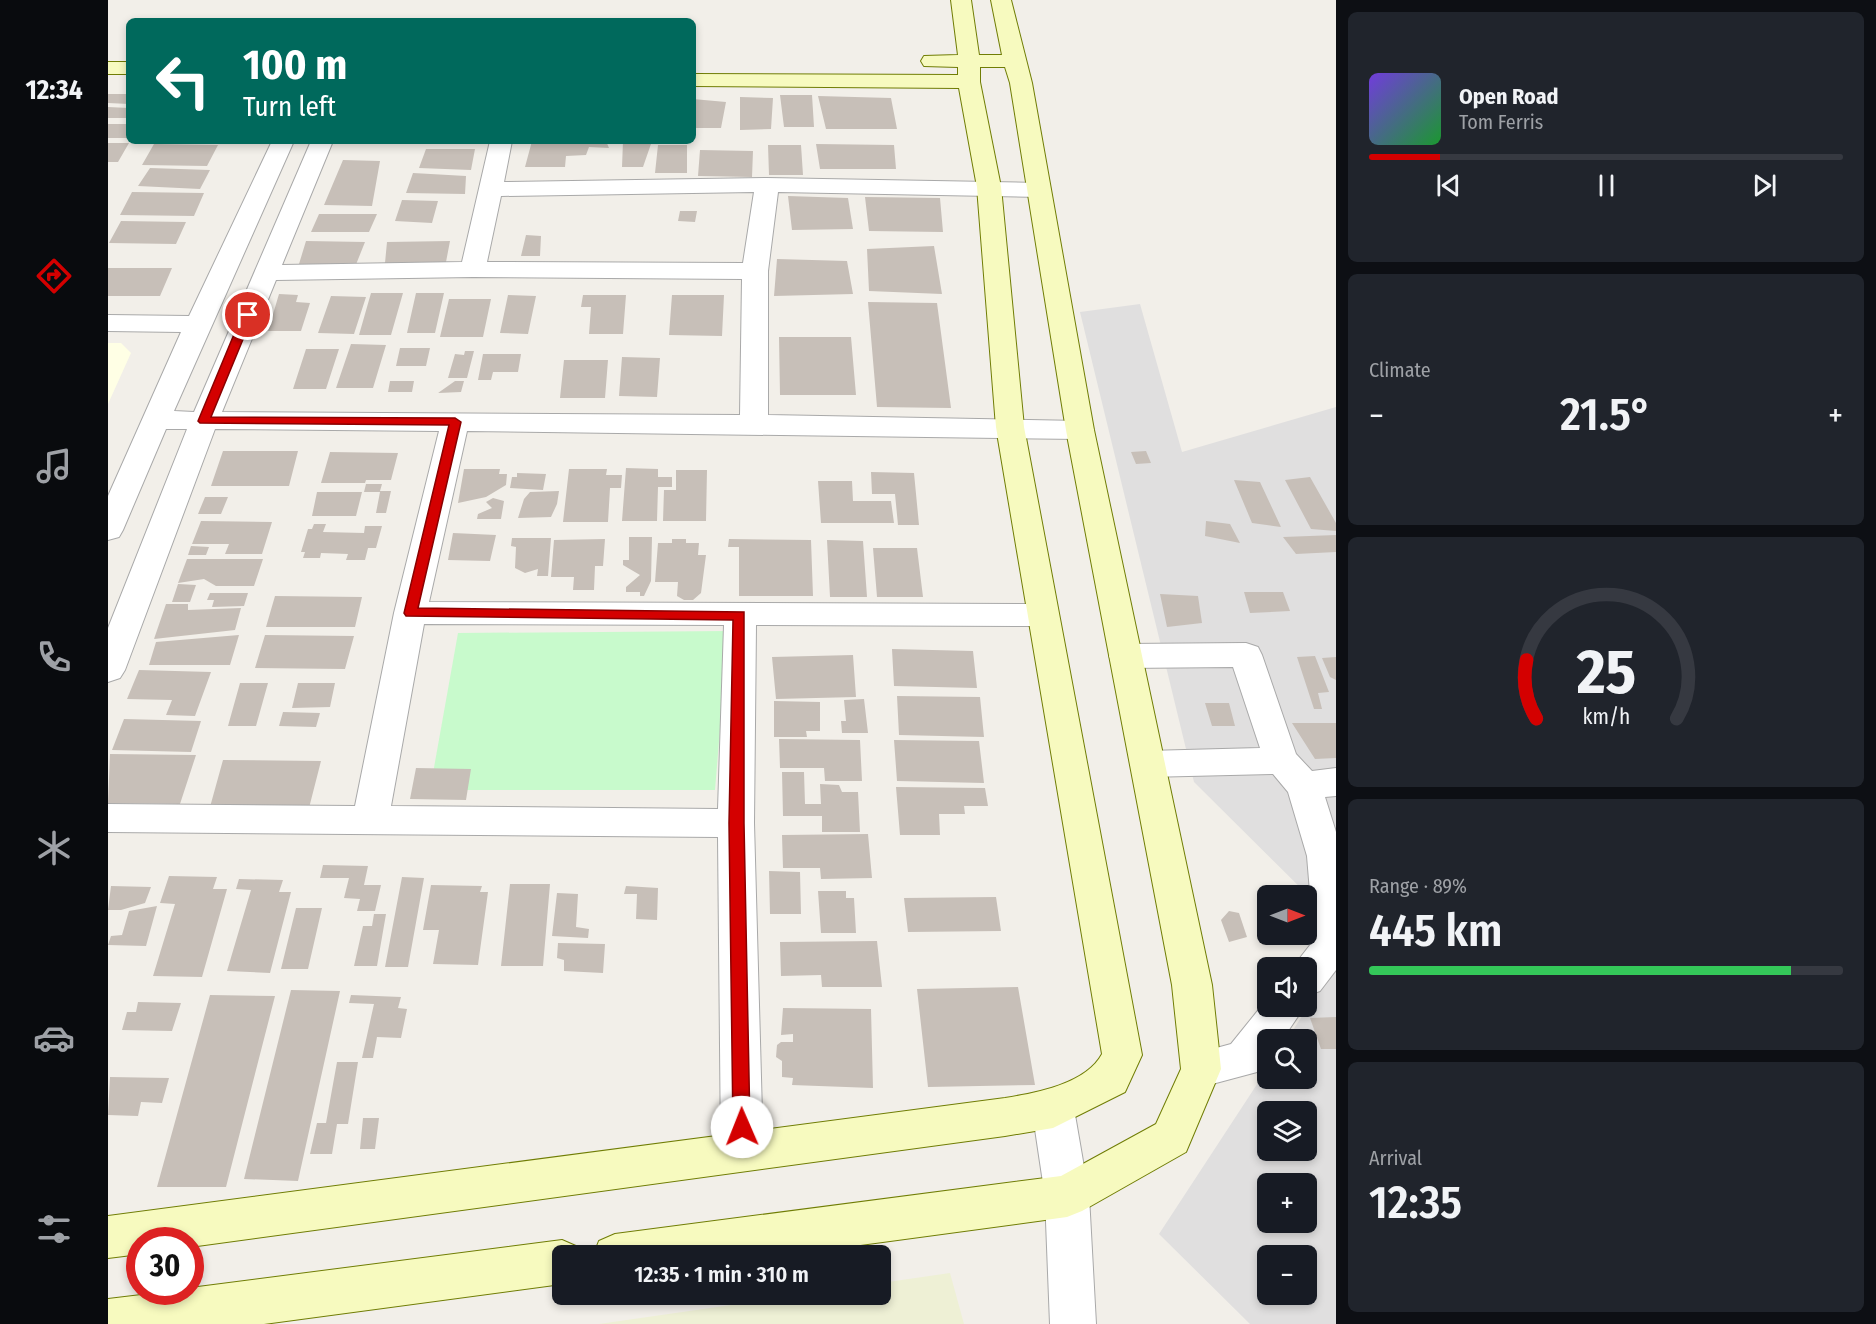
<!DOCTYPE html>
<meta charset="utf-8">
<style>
body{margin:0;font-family:"Fira Sans Condensed",sans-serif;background:#20242c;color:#f1f3f6;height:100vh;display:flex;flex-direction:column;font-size:22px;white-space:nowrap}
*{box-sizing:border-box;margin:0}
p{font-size:20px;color:#9ea1a6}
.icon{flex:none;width:33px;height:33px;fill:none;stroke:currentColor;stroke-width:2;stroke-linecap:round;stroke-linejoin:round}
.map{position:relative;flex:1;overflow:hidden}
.drawer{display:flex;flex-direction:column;gap:12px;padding:12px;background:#0d0f14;width:540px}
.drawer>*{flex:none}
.hud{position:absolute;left:18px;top:18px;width:570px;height:126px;border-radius:9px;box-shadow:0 3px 9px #0003;background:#00695c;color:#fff;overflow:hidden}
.needle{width:39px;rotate:90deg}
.controls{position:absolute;left:1149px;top:885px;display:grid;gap:12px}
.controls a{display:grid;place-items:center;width:60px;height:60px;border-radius:9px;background:#171b24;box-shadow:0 3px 9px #0003;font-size:30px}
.speed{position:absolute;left:18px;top:1227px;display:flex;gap:12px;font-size:30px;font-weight:700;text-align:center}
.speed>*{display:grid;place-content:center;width:78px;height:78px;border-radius:50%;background:#171b24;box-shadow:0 3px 9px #0003;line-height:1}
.speed .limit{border:9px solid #d22;background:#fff;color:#111}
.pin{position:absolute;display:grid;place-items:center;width:51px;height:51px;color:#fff;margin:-26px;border:3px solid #fff;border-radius:50%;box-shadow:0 2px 6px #0007}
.me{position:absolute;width:66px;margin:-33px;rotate:359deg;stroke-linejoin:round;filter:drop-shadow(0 0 4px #0008)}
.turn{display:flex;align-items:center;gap:21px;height:126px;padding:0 18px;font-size:27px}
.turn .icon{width:78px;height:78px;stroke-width:2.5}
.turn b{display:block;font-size:42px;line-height:51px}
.big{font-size:45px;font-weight:600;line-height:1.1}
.drawer .card{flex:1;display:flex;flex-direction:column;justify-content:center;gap:9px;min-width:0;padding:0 21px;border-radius:9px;background:#20242c}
.drawer .dial{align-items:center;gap:0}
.dial svg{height:156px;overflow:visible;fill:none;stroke:#363941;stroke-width:7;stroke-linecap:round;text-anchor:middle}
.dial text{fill:#f1f3f6;stroke:none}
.song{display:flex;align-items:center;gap:18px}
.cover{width:72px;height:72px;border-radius:9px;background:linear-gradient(135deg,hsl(260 70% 55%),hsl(130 70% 35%))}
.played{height:6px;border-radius:3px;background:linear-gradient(90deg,#d40000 15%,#363941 15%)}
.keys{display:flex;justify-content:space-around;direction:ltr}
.heat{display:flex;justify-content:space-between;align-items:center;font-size:33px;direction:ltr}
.charge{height:9px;border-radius:4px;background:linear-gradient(90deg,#34c759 89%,#363941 0)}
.trip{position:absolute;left:444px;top:1245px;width:339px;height:60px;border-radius:9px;background:#171b24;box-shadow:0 3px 9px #0003;font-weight:600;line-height:60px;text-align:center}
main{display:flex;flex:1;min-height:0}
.tab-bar{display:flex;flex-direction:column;width:108px;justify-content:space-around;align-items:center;background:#090b0e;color:#9ea1a6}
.tab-bar .icon{width:42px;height:42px}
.tab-bar .current{color:#d40000}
.tab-bar b{font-size:27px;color:#f1f3f6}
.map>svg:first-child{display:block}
.residential{fill:#e0dfdf;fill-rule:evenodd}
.education{fill:#ffffe5}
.farmland{fill:#eef0d5}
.park{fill:#c8facc}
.building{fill:#c7bfb8}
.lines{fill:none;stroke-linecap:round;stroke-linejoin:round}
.minor-casing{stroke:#a9a9a9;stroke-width:2}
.secondary-casing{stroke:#707d05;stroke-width:2}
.minor{fill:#fff;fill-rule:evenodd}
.secondary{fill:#f7fabf;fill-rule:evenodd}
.route{fill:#d40000;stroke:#8a0000;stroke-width:1.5}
</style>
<main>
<nav class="tab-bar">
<b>12:34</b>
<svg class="icon current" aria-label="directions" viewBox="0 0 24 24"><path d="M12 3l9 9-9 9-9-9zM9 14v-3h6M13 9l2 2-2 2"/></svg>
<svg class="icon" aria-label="music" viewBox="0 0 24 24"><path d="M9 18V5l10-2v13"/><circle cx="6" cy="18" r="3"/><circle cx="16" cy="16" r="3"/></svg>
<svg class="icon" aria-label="phone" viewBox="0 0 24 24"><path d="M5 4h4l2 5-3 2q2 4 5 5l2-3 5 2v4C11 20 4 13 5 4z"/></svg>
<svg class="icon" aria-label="climate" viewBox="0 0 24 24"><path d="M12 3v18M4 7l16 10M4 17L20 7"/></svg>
<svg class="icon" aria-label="car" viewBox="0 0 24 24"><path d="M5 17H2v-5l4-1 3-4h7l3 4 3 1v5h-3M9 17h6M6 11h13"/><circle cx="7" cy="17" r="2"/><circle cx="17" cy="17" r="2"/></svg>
<svg class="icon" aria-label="filters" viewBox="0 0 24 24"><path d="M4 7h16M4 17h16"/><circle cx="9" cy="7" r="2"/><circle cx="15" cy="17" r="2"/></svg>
</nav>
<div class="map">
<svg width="1228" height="1324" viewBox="0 0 1228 1324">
<rect width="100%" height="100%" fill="#f2efe9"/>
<path class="residential" d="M 1032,304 L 1074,452 L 1228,407 L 1228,923 L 1086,782 L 972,312 Z
M 1228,965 L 1228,1324 L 1142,1324 L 1051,1234 L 1159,1069 L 1160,1078 L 1198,1078 L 1198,1040 L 1179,1039 ZM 1160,1112 L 1198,1112 L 1198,1150 L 1160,1150 ZM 1160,1184 L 1198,1184 L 1198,1222 L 1160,1222 ZM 1160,1256 L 1198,1256 L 1198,1294 L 1160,1294 Z"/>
<path class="education" d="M 0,343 L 13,343 L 23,353 L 0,404 Z"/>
<path class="farmland" d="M 842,1273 L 856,1324 L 491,1324 L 693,1295 L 772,1294 L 773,1283 Z"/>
<path class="park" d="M 620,631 L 607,790 L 322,790 L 350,633 Z"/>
<path class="building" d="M 0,94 L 21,94 L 21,104 L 0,103 Z
M 672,95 L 704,95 L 706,127 L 676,127 Z
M 710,96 L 783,98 L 789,129 L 718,129 Z
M 632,97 L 665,98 L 663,129 L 632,130 Z
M 585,99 L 618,102 L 613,128 L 585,128 Z
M 0,107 L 21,108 L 21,118 L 0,118 Z
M 0,124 L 21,124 L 19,138 L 0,138 Z
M 424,141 L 498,141 L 501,148 L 481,147 L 478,155 L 458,156 L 457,167 L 417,167 Z
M 515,141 L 544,141 L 535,167 L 514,167 Z
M 0,143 L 21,143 L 10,162 L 0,162 Z
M 46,144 L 110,145 L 99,166 L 34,165 Z
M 708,144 L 786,145 L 788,169 L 712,169 Z
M 550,145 L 579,145 L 579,173 L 547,173 Z
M 660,145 L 693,145 L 695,175 L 661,175 Z
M 318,149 L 367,149 L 363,170 L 311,168 Z
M 592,150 L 645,151 L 644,177 L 590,176 Z
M 235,160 L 272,161 L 264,206 L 216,205 Z
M 42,168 L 102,170 L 92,189 L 30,186 Z
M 305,173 L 358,176 L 357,194 L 298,193 Z
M 24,192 L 96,193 L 86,216 L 12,215 Z
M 680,196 L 740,198 L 745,229 L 684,230 Z
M 757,197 L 832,198 L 835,232 L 761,231 Z
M 294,200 L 330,201 L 324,223 L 287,221 Z
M 572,211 L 589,211 L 587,222 L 570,221 Z
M 211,214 L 269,214 L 261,232 L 203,232 Z
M 13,221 L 78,222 L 68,244 L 1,243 Z
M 418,235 L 433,236 L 432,256 L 413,256 Z
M 198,241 L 257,242 L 247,267 L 191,264 Z
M 342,241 L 338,262 L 277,263 L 279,242 Z
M 826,246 L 834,294 L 761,291 L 759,249 Z
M 669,259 L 739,261 L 745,294 L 666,296 Z
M 0,268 L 64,268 L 52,296 L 0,296 Z
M 263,293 L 295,293 L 283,335 L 251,335 Z
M 308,293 L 336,293 L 327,333 L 299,333 Z
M 171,294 L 190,295 L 188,302 L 202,303 L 193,331 L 160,331 Z
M 400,295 L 428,296 L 420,334 L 392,333 Z
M 475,295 L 518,295 L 515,334 L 481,334 L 483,307 L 473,307 Z
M 564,295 L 616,295 L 614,336 L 561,335 Z
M 223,296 L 258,297 L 246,334 L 210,333 Z
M 341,299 L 383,299 L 375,337 L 332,337 Z
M 760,302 L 829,303 L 843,408 L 769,407 Z
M 671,337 L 743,337 L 748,395 L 672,395 Z
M 243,344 L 278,345 L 265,388 L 228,388 Z
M 292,348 L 322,348 L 318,366 L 288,366 Z
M 198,349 L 231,349 L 218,389 L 185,389 Z
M 357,351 L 366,351 L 359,378 L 340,378 L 347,354 L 356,355 Z
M 375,354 L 413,354 L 410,372 L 385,372 L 383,380 L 370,380 Z
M 514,357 L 552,358 L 549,397 L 511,396 Z
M 456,360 L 500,360 L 497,398 L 452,398 Z
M 282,381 L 306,381 L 304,392 L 280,392 Z
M 347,381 L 356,381 L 353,392 L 330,393 Z
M 115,451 L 190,451 L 181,486 L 103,486 Z
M 1038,451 L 1043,463 L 1028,464 L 1023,452 Z
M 222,452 L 290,453 L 283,480 L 258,480 L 257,483 L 213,483 Z
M 518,468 L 550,469 L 550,477 L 564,477 L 564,487 L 550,487 L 549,521 L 514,521 Z
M 356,469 L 392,469 L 391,474 L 399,474 L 398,485 L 378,497 L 350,503 Z
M 461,469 L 499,469 L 498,475 L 514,475 L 513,488 L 502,488 L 500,522 L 455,522 Z
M 568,470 L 599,470 L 598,521 L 555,521 L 556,490 L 568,490 Z
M 763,472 L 806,473 L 811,525 L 790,525 L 787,494 L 764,494 Z
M 409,473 L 438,474 L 435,490 L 402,488 L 404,477 L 409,477 Z
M 1202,477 L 1228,523 L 1228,531 L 1203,529 L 1177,480 Z
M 1126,480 L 1152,482 L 1173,527 L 1144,523 Z
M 710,481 L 744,481 L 745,501 L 783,501 L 786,523 L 713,523 Z
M 258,484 L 274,484 L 272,491 L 283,491 L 278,513 L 268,513 L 272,492 L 256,492 Z
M 451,491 L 449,504 L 443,517 L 410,518 L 416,499 L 422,492 Z
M 209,492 L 254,492 L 248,516 L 204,516 Z
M 97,497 L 120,497 L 113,514 L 90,514 Z
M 385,498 L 396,501 L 393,519 L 369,519 L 370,514 L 384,508 L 378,502 Z
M 93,521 L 164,522 L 154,554 L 117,554 L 121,544 L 84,544 Z
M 1098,521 L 1122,524 L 1132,543 L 1097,536 Z
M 206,524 L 218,524 L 215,532 L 256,533 L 257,526 L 274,526 L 268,548 L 260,548 L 257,560 L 238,560 L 240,554 L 213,553 L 212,558 L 195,558 L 197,552 L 193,552 L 200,529 L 204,529 Z
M 345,533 L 388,535 L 382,561 L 340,560 Z
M 1228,535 L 1228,552 L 1188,554 L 1175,537 Z
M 521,537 L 544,537 L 543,581 L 536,596 L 532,596 L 532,592 L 518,592 L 518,587 L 532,575 L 515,565 L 515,560 L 521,560 Z
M 404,538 L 443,538 L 440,576 L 429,576 L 430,569 L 417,573 L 407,568 L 408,547 L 403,546 Z
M 497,539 L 495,566 L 487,566 L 486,590 L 465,590 L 466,577 L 443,577 L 446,540 Z
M 564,539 L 578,539 L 578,543 L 591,543 L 590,555 L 598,555 L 593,593 L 585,600 L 576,600 L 569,596 L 570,582 L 547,582 L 550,543 L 564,543 Z
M 621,539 L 703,540 L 705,596 L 631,596 L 631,547 L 620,547 Z
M 719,540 L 755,541 L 759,597 L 722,597 Z
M 83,546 L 101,547 L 98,555 L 80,555 Z
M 765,548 L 809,548 L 815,597 L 769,597 Z
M 79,559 L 155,559 L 146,586 L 108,586 L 96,579 L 70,583 Z
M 70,584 L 88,585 L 82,602 L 64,602 Z
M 1136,592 L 1175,592 L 1182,611 L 1142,613 Z
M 102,593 L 140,593 L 136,606 L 104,607 L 106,600 L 99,600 Z
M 1052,594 L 1090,596 L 1094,623 L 1059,627 Z
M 167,596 L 254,597 L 247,627 L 158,627 Z
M 58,604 L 80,604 L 80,610 L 133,608 L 127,630 L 46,639 Z
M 131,635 L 122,665 L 41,665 L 48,642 Z
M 157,635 L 246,636 L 237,669 L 147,668 Z
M 784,649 L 865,651 L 869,688 L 786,686 Z
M 745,655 L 748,697 L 668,699 L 664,657 Z
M 1207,656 L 1221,692 L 1210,693 L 1214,709 L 1206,709 L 1189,657 Z
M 1228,657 L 1228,680 L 1222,677 L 1214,658 Z
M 31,670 L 103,672 L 87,716 L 58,715 L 64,700 L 19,699 Z
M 132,683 L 160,683 L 148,726 L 120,726 Z
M 190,683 L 227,683 L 222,707 L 184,708 Z
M 789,696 L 872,697 L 876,737 L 791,735 Z
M 756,699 L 760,733 L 734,733 L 733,721 L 738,721 L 736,700 Z
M 666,701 L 712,702 L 712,731 L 698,731 L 699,737 L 666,737 Z
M 1097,703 L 1121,703 L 1127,726 L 1104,726 Z
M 175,712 L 212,713 L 208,727 L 171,726 Z
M 16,719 L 93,721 L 83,752 L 4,750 Z
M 1184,723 L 1228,723 L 1228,758 L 1207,759 Z
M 671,739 L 752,740 L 754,781 L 717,781 L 716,768 L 672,768 Z
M 786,740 L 871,741 L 876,783 L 789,781 Z
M 2,754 L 88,755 L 72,804 L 0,803 Z
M 115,760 L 213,761 L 201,808 L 102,807 Z
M 308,768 L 363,769 L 358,800 L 302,799 Z
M 674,772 L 696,772 L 697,804 L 713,804 L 712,784 L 731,785 L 734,792 L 750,792 L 752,832 L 714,832 L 714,816 L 675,816 Z
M 788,787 L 877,788 L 880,806 L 856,806 L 857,814 L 831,814 L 832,835 L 792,835 Z
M 760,834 L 764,878 L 713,879 L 712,868 L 675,868 L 674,835 Z
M 215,865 L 260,866 L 256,885 L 273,885 L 267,911 L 249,911 L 252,899 L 236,898 L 241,878 L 212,878 Z
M 661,871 L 692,872 L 693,914 L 662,914 Z
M 61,876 L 109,877 L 105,889 L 119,889 L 94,977 L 45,976 L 67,904 L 52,903 Z
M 294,877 L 316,878 L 300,967 L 277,967 Z
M 131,879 L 175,880 L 171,892 L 183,892 L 162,973 L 119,971 L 143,890 L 128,889 Z
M 402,884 L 442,884 L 435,966 L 393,966 Z
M 323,885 L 374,886 L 372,892 L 380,892 L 370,965 L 325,964 L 331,930 L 315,930 Z
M 3,886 L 43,887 L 37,903 L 13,910 L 0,910 Z
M 518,886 L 550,888 L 549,920 L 528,919 L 529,894 L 516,894 Z
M 710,891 L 738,891 L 738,898 L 746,898 L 748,933 L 713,933 Z
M 449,893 L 470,894 L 468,927 L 481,929 L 480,938 L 444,936 Z
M 888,897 L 893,931 L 800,932 L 796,898 Z
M 49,906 L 38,946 L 0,945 L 3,936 L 14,935 L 21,911 Z
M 188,908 L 214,908 L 200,969 L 173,969 Z
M 1121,911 L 1131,913 L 1139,937 L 1121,942 L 1113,920 Z
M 266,914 L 278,914 L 269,966 L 246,966 L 255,926 L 264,926 Z
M 769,941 L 774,987 L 714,987 L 713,975 L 673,976 L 672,942 Z
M 450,943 L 497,944 L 495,973 L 456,971 L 456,960 L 449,958 Z
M 910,987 L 927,1085 L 820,1087 L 809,989 Z
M 183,990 L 232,991 L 190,1181 L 136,1179 Z
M 102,995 L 167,996 L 118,1187 L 49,1187 Z
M 243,995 L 293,997 L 290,1008 L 299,1009 L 293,1038 L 269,1037 L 265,1058 L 254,1058 L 266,1004 L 241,1003 Z
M 30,1002 L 73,1003 L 64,1031 L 14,1030 L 19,1012 L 28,1012 Z
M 675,1008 L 763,1009 L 765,1088 L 684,1085 L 685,1078 L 674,1077 L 674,1061 L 668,1057 L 669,1045 L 673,1042 L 685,1042 L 685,1034 L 673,1035 Z
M 1228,1017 L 1228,1049 L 1213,1049 L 1202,1018 Z
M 229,1062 L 250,1062 L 240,1124 L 229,1124 L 224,1154 L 202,1154 L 209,1123 L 218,1123 Z
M 2,1077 L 61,1078 L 54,1103 L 33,1102 L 30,1116 L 0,1115 Z
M 255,1118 L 271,1118 L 267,1149 L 252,1149 Z"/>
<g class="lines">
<g class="minor-casing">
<path id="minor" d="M 164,141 L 186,141 L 66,411 L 86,412 L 203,141 L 225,141 L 174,265 L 354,262 L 382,141 L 404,141 L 396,182 L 659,178 L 931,183 L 939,185 L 943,190 L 939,195 L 931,197 L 670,192 L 660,271 L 660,415 L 972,421 L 982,424 L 986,430 L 982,436 L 972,439 L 359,431 L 321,602 L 934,604 L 945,607 L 950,615 L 945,623 L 934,626 L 648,625 L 646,823 L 655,1150 L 649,1164 L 634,1170 L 619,1164 L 613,1150 L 610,837 L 0,832 L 0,804 L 247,806 L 286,613 L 331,431 L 107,429 L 17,670 L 12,678 L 0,682 L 0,628 L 79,429 L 58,429 L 15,530 L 11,537 L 0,540 L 0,496 L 73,332 L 0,331 L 0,315 L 81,316 ZM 646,192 L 635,263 L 379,262 L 393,196 ZM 365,277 L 634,279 L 632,415 L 114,412 L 168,280 ZM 316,624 L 616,625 L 610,809 L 283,806 Z
M 1138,643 L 1150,647 L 1154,655 L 1188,754 L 1204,771 L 1228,768 L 1228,796 L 1217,797 L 1228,832 L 1228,970 L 1212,991 L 1198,996 L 1198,968 L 1184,968 L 1206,940 L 1199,856 L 1180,792 L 1165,774 L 1039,777 L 1027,773 L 1022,764 L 1027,755 L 1039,751 L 1152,748 L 1125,667 L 1017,668 L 1005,664 L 1001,656 L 1005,648 L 1017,644 Z
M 1160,998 L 1160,1006 L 1197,1006 L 1174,1040 L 1160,1040 L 1160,1059 L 1149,1072 L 1093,1087 L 1079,1082 L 1073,1069 L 1079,1056 L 1123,1044 Z
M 945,1090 L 960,1096 L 966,1109 L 981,1196 L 988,1324 L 942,1324 L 937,1196 L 924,1109 L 930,1096 Z"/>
</g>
<g class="secondary-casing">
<path id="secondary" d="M 843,0 L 863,0 L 871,55 L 894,55 L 883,0 L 903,0 L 924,83 L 986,430 L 1104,985 L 1113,1069 L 1078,1152 L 974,1211 L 959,1217 L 671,1256 L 485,1256 L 491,1241 L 507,1234 L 953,1176 L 1048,1124 L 1073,1069 L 1064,985 L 958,430 L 902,83 L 897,67 L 872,67 L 872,82 L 893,187 L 916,427 L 1034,1055 L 1017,1092 L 945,1128 L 897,1136 L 82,1247 L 82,1240 L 32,1240 L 32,1254 L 0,1258 L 0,1216 L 897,1098 C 928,1093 978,1084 994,1054 L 888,427 L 869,187 L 851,88 L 585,86 L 585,74 L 850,75 L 850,67 L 816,66 L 813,61 L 816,56 L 850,55 Z
M 0,62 L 21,62 L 21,74 L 0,74 Z
M 454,1240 L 470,1247 L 474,1256 L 454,1256 L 454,1284 L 156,1324 L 0,1324 L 0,1299 L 58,1292 L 82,1292 L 82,1288 Z"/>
</g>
<use href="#minor" class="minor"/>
<use href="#secondary" class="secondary"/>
</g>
<path class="route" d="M 140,312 L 145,315 L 103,417 L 347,418 L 353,422 L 310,608 L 636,612 L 636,823 L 642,1127 L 640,1132 L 634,1135 L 628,1132 L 625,1127 L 621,823 L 625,620 L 298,616 L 296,613 L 341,425 L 92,423 L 90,421 L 134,315 Z"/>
</svg>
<div class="controls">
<a><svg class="needle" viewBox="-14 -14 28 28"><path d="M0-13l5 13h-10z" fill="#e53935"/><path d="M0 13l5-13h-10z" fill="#9ea1a6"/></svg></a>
<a><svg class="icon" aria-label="sound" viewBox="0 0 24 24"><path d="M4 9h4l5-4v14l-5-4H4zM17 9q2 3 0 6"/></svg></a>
<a><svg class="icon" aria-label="search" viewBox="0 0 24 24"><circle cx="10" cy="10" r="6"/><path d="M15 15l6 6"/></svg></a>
<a><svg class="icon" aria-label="layers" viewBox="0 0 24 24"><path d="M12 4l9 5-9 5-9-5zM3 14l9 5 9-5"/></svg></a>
<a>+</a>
<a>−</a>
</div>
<div class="speed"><div class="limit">30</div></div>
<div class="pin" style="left:140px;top:315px;background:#d93025"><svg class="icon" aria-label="arrive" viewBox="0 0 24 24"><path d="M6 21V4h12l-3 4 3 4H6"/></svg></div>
<svg class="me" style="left:634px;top:1127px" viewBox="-20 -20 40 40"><circle r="19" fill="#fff"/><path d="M0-13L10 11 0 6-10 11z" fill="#d40000"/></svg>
<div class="trip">12:35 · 1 min · 310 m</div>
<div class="hud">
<div class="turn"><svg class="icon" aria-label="left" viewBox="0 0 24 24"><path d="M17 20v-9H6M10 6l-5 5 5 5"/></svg><div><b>100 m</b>Turn left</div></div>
</div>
</div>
<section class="drawer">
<div class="card">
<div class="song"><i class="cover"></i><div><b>Open Road</b><p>Tom Ferris</p></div></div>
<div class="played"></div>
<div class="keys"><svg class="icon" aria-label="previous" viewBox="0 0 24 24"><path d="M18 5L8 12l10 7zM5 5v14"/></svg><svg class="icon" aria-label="pause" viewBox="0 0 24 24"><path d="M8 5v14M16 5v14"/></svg><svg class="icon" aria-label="next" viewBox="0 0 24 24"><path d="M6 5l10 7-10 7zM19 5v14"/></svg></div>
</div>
<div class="card"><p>Climate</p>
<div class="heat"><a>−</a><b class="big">21.5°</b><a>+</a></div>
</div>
<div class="card dial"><svg viewBox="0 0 100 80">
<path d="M14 69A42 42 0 1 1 86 69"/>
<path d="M14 69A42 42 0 0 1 9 39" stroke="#d40000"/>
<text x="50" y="56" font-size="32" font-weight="700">25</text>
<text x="50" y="72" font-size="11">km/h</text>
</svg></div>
<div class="card"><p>Range · 89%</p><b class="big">445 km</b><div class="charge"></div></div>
<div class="card"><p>Arrival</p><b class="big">12:35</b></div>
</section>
</main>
